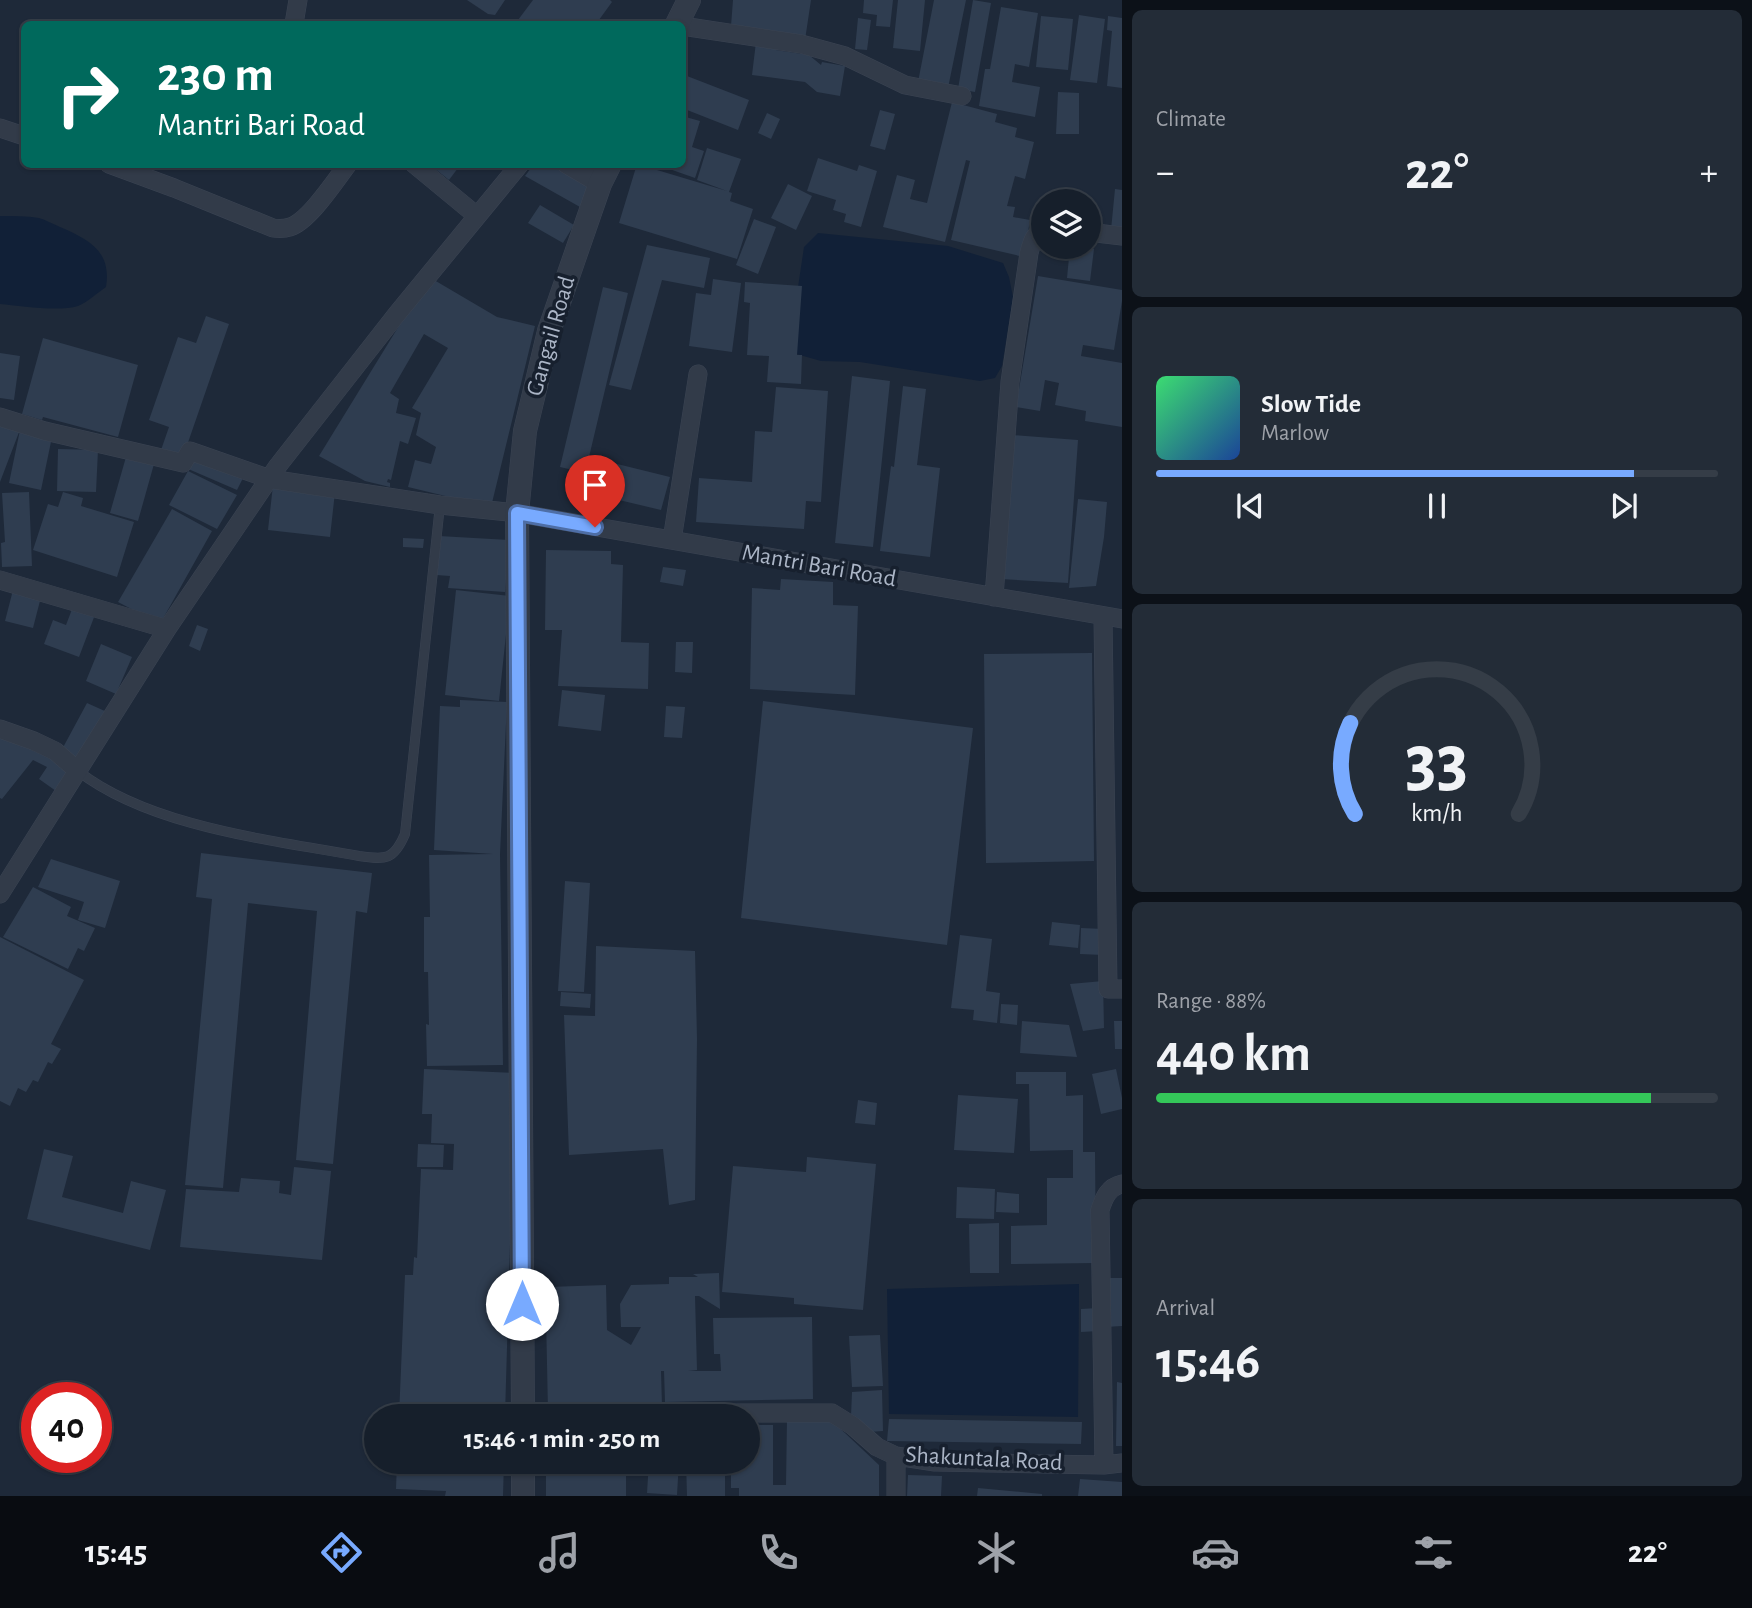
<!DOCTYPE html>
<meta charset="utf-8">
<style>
body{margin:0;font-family:"Alegreya Sans",sans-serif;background:#232c37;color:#f1f3f6;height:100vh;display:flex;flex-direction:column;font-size:26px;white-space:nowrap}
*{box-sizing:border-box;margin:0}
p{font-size:23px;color:#9ea2a9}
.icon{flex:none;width:38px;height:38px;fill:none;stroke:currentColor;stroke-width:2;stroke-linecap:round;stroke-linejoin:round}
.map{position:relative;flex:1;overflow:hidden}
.side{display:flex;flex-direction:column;gap:10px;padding:10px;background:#0c1118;width:630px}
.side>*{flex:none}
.guide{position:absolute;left:21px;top:21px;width:665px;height:147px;border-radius:10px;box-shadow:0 2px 5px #0004,0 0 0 2px #353d47;background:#00695c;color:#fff;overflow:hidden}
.controls{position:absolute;left:1031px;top:189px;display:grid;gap:14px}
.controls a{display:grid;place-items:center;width:70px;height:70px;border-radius:50%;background:#161f2b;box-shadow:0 2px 5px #0004,0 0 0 2px #353d47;font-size:35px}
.speed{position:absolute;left:21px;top:1382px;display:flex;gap:14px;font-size:35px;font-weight:700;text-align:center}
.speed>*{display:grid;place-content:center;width:91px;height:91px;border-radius:50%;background:#161f2b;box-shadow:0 2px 5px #0004,0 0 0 2px #353d47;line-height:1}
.speed .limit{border:10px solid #d22;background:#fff;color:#111}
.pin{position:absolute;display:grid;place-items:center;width:60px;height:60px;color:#fff;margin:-72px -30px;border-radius:50% 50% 50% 0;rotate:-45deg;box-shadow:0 0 7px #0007}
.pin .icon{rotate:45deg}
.me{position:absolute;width:77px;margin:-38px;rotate:0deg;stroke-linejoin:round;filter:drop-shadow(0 0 5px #0008)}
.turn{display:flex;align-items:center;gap:24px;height:147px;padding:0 21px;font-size:32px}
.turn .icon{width:91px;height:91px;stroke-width:2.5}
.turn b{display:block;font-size:49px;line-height:60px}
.big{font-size:52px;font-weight:700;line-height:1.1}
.side .tile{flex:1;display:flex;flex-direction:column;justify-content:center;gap:10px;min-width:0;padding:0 24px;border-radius:10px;background:#232c37}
.side .dial{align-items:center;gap:0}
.dial svg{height:182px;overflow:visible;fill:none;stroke:#353d47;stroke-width:7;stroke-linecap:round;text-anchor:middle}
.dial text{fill:#f1f3f6;stroke:none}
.song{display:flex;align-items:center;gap:21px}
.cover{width:84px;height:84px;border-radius:10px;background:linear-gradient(135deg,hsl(140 70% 55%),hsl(220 70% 35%))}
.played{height:7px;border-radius:4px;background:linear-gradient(90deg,#78aaff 85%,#353d47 85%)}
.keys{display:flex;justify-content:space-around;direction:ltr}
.heat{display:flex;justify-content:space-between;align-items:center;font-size:38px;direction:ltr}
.charge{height:10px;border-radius:5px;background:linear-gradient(90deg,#34c759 88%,#353d47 0)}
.trip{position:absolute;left:364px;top:1404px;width:396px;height:70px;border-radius:35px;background:#161f2b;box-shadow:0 2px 5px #0004,0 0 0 2px #353d47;font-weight:700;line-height:70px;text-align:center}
.tabs{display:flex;height:112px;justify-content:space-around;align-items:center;background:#090c11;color:#9ea2a9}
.tabs .icon{width:49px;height:49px}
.tabs .on{color:#78aaff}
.tabs b{font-size:32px;color:#f1f3f6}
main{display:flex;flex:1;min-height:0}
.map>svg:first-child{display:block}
.water{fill:#112037}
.building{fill:#2f3d50}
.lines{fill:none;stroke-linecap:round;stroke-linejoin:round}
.service-casing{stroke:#3b4453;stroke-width:10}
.minor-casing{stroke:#3b4453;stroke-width:19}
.tertiary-casing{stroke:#3b4453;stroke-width:24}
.service{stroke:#323b49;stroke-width:9}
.minor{stroke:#323b49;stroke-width:18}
.tertiary{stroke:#323b49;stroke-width:23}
.route-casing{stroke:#4e6ea6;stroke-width:18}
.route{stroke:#78aaff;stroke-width:12}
.labels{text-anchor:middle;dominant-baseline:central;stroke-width:7;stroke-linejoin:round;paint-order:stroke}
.street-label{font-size:24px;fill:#abb5c6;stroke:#17202e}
</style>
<main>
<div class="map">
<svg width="1122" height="1496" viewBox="0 0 1122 1496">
<rect width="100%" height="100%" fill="#1e2939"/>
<path class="water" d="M 0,216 C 13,216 27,216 39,218 C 46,220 53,224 60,227 C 88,239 112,251 106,287 C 97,293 88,302 78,306 C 59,312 20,306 0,304 Z
M 818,233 L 948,246 L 1003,263 L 1009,277 L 1013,297 L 1002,366 L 995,378 L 980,381 L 860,362 L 821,361 L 793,353 L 797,294 L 804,247 Z
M 1079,1284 L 1078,1417 L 889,1414 L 887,1289 Z"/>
<path class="building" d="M 467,0 L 505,0 L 495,15 L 488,14 Z
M 533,0 L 610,0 L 612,2 L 596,24 L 515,24 Z
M 733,0 L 811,0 L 805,40 L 731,26 Z
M 864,0 L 893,0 L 890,27 L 876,26 L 877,15 L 863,13 Z
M 898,0 L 925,0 L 920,51 L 893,48 Z
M 934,0 L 966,0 L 948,88 L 918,82 Z
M 973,0 L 991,3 L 975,92 L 958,89 Z
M 1001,7 L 1038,13 L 1029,67 L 1015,64 L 1012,82 L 1040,87 L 1035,117 L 979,106 L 985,69 L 990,69 Z
M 1079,15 L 1105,19 L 1097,83 L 1070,80 Z
M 1041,16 L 1073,19 L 1068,70 L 1036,67 Z
M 1108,16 L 1122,18 L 1122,88 L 1107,86 L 1112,31 L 1107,30 Z
M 858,18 L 871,20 L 867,50 L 855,49 Z
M 756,42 L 777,45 L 776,50 L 809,55 L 821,65 L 822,62 L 845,66 L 840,96 L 817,92 L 805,82 L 752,75 Z
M 687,76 L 749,100 L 738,130 L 682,108 L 682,86 Z
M 1058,92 L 1079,93 L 1079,134 L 1056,134 Z
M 952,102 L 997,114 L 995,122 L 1017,128 L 1015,137 L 1034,142 L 1025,179 L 1015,176 L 1007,206 L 1015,207 L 1013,217 L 1030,220 L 1024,257 L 951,240 L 970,161 L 966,160 L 945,242 L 883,227 L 897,175 L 915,180 L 910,199 L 927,203 Z
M 880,110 L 895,114 L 885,150 L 870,146 Z
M 767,113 L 780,119 L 771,139 L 758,133 Z
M 682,116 L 700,121 L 692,147 L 704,151 L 695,178 L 658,165 L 682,164 Z
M 707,148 L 741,159 L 729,192 L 732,193 L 730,201 L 753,209 L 737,259 L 619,223 L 637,164 L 727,191 L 697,180 Z
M 818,158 L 857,171 L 859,165 L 877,171 L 861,227 L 844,222 L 846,214 L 833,210 L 836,200 L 807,191 Z
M 429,164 L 461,164 L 449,180 Z
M 534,164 L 551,164 L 591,186 L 580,207 L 525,176 Z
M 788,184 L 812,196 L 796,230 L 771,218 Z
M 1115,189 L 1122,190 L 1122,231 L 1111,230 Z
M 540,205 L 574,225 L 563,243 L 528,223 Z
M 754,219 L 776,227 L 758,274 L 736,265 Z
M 647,245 L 710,258 L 704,288 L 662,280 L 631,390 L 609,385 Z
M 1070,247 L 1094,249 L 1090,281 L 1067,278 Z
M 1038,276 L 1122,290 L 1122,301 L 1114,350 L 1083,345 L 1081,356 L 1122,363 L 1122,427 L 1085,421 L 1086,411 L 1055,405 L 1059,383 L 1045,380 L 1040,411 L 1016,407 Z
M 429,277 L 497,317 L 535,326 L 491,507 L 408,487 L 415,460 L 431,464 L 436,447 L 416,435 L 421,413 L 412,408 L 448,348 L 424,334 L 390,393 L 399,399 L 396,413 L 416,418 L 408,444 L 400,441 L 391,480 L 388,479 L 387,482 L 390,483 L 390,487 L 365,481 L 319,456 Z
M 713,279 L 741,283 L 732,352 L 689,346 L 696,293 L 711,295 Z
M 745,282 L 802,286 L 797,355 L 802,355 L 801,384 L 767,382 L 769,356 L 747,355 L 750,303 L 744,302 Z
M 603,287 L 628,293 L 589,457 L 670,477 L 661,510 L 598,495 L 603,477 L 560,467 Z
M 206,316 L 229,324 L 183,457 L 161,450 L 169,427 L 149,420 L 178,337 L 196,343 Z
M 43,338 L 138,365 L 118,437 L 43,417 L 42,420 L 22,414 Z
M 0,353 L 20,356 L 14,400 L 0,398 Z
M 852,376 L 890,381 L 873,547 L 835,543 Z
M 903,386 L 926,389 L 917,465 L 940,468 L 930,557 L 880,551 L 891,466 L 894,467 Z
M 776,387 L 828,391 L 821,502 L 806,501 L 804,529 L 696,522 L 699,478 L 752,482 L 755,431 L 772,432 Z
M 0,423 L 21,427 L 0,482 Z
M 20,430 L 52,437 L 41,490 L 9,483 Z
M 1011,435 L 1078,440 L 1068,583 L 1001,579 Z
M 58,449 L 98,450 L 96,492 L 57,491 Z
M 191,455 L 245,474 L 237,490 L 186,468 Z
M 126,457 L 154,464 L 138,521 L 110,513 Z
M 188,471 L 237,495 L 217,529 L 169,505 Z
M 273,485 L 335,492 L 330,537 L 268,530 Z
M 29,492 L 32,566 L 2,567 L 1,543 L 5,542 L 2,493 Z
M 63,492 L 83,498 L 81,506 L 134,522 L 117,577 L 33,550 L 48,504 L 58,507 Z
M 1078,499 L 1107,502 L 1104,537 L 1096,586 L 1069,588 Z
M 172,509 L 212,531 L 160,624 L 118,602 Z
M 439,536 L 509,540 L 505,592 L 448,588 L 450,576 L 436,575 Z
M 403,538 L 424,539 L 423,548 L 403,547 Z
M 546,550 L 611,551 L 611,564 L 623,565 L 621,642 L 649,643 L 648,689 L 558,686 L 562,630 L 545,630 Z
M 663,567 L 686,570 L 683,586 L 660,582 Z
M 781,579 L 833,582 L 833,605 L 858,606 L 855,695 L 750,689 L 752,588 L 780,590 Z
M 13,590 L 41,597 L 33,628 L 5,621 Z
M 456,590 L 510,596 L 499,701 L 445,695 Z
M 74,604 L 96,612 L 79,657 L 44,644 L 53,620 L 66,625 Z
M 197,625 L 208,629 L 200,651 L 189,646 Z
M 676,642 L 693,642 L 692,673 L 675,672 Z
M 101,644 L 132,657 L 116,694 L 86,681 Z
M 1092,653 L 1094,861 L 986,863 L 984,654 Z
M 562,690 L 605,695 L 601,731 L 558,726 Z
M 460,700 L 507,702 L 500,854 L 503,1065 L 427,1066 L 426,1024 L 429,1025 L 428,972 L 424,972 L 424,917 L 430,917 L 429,855 L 493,854 L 434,850 L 440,706 L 460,707 Z
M 763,701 L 973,728 L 947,945 L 741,918 Z
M 87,703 L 107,712 L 79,761 L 60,753 Z
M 666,706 L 685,707 L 682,738 L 664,737 Z
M 0,732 L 70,767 L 56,791 L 39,779 L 47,767 L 33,760 L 2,799 L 0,798 Z
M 201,853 L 372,873 L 367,913 L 356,911 L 333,1164 L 296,1160 L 317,911 L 248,903 L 223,1188 L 185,1185 L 212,899 L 196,897 Z
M 51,859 L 120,881 L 105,928 L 78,920 L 84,902 L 38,887 Z
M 565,881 L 590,883 L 584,992 L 558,991 Z
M 33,887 L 71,907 L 67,916 L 95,928 L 84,951 L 78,948 L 68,969 L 3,937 Z
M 1052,922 L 1080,925 L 1078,948 L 1049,945 Z
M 1081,928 L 1104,929 L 1103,955 L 1080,954 Z
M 960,935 L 992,939 L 986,991 L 1000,993 L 997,1023 L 973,1020 L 974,1010 L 951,1008 Z
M 0,937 L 84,980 L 51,1044 L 61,1049 L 52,1064 L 48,1062 L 38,1082 L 33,1080 L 26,1092 L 18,1088 L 10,1106 L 0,1101 Z
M 596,946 L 695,951 L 697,1039 L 695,1200 L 669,1205 L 663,1149 L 569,1155 L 564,1015 L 595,1016 Z
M 1103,981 L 1104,1028 L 1083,1031 L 1070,984 Z
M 561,992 L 591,994 L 590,1008 L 560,1006 Z
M 1001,1004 L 1018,1005 L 1017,1025 L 1000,1023 Z
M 1022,1021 L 1069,1025 L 1077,1057 L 1020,1053 Z
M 1114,1021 L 1122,1021 L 1122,1049 L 1115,1049 Z
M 424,1069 L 515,1073 L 505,1416 L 399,1416 L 405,1275 L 413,1275 L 414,1257 L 417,1258 L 421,1169 L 453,1170 L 454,1144 L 431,1143 L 432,1114 L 422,1114 Z
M 1116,1069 L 1122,1098 L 1122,1109 L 1101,1114 L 1092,1074 Z
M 1016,1072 L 1066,1072 L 1066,1096 L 1083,1095 L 1083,1152 L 1095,1152 L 1096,1263 L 1011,1264 L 1011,1226 L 1047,1225 L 1047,1178 L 1073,1178 L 1073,1150 L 1030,1151 L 1029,1084 L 1016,1084 Z
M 958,1095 L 1018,1099 L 1014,1153 L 954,1150 Z
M 858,1100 L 877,1103 L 875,1125 L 855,1123 Z
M 418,1144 L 444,1145 L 443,1167 L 417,1167 Z
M 44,1149 L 73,1156 L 62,1197 L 123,1213 L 131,1181 L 166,1190 L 150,1250 L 27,1219 Z
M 807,1157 L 876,1164 L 863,1310 L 794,1304 L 794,1298 L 722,1292 L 733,1166 L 806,1172 Z
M 294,1167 L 331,1171 L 322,1260 L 180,1247 L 186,1189 L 239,1192 L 241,1178 L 280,1181 L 279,1193 L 291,1195 Z
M 957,1187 L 995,1189 L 994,1219 L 956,1218 Z
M 997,1192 L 1019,1194 L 1019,1213 L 996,1212 Z
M 999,1223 L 999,1273 L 970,1273 L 969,1224 Z
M 719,1273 L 720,1309 L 699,1296 L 695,1296 L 697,1370 L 688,1371 L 721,1371 L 720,1354 L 714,1354 L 713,1318 L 812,1317 L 813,1399 L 665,1402 L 664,1371 L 661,1371 L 662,1406 L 548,1412 L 546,1316 L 549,1310 L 548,1287 L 606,1285 L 607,1330 L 631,1345 L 641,1327 L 621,1327 L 620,1304 L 631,1285 L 669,1284 L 669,1277 L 698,1277 L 693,1274 Z
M 1104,1278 L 1122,1278 L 1122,1326 L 1105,1327 Z
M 1098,1308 L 1099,1331 L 1081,1332 L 1081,1309 Z
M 880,1335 L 883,1386 L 852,1387 L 849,1336 Z
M 1117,1382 L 1122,1383 L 1122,1446 L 1116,1446 Z
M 882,1390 L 883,1431 L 869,1432 L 851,1416 L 852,1392 Z
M 787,1418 L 829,1418 L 879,1465 L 879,1496 L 739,1496 L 739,1488 L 731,1488 L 731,1461 L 747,1461 L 747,1425 L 773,1425 L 773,1485 L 786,1485 Z
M 889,1419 L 1082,1422 L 1081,1444 L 887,1441 Z
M 397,1461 L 504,1461 L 503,1496 L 445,1496 L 446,1491 L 396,1489 Z
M 546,1461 L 626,1461 L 626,1496 L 546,1496 Z
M 649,1461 L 679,1461 L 677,1495 L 647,1493 Z
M 686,1461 L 725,1461 L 725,1496 L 687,1496 Z
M 908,1475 L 942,1476 L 941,1496 L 907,1496 Z
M 1080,1479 L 1122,1482 L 1122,1496 L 1078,1496 Z
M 978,1488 L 1042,1494 L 1042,1496 L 977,1496 Z"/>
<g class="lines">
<g class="service-casing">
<path id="service" d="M 78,771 C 150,827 271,840 359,856 C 386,860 394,860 405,834 L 440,505"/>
</g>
<g class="minor-casing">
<path id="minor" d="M 294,24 L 298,0
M 682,26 L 801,44 L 845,56 L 905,85 L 962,96
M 0,128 L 24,136
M 109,164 L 174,188 L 273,228 C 279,229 284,229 290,227 C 309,221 335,181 348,164
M 414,164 L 477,216
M 566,164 L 600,184
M 1088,232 L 1122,236
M 0,417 L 45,431 L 183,463 L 190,451 L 270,479 L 440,505 L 517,513 L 1122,619
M 672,540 L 698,374
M 0,580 L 167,629
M 994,597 L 1010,382 L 1029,253 C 1032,243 1033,235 1043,230
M 1103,616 L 1108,989 L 1122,989
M 0,729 L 34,741 L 55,751 L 78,771
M 0,894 L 167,629 L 277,467 L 396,315 L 520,164
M 523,1413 L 832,1413 L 853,1426 L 877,1447 L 896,1456 L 935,1462 L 1104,1465 L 1122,1463
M 896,1456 L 896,1496
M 1104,1465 L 1100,1210 C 1104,1198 1108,1187 1122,1184"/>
</g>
<g class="tertiary-casing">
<path id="tertiary" d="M 677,24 L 689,0
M 523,1416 L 517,513 L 525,431 L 549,331 L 600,184 L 610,164
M 523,1461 L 523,1496"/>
</g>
<use href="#service" class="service"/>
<use href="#minor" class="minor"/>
<use href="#tertiary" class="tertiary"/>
</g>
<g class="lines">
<g class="route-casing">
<path id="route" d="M 522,1304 L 517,513 L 595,527"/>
</g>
<use href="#route" class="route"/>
</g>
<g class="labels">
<g class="street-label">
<text transform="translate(551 336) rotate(-74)">Gangail Road</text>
<text transform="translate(819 566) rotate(10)">Mantri Bari Road</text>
<text transform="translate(984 1459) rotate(3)">Shakuntala Road</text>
</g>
</g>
</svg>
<div class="controls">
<a><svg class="icon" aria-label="layers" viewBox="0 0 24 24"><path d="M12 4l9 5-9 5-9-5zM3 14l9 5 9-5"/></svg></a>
</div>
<div class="speed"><div class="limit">40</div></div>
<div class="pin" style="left:595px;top:527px;background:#d93025"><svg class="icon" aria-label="arrive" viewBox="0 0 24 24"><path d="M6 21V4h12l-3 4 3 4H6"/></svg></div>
<svg class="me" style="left:522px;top:1304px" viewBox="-20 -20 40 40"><circle r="19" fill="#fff"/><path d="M0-13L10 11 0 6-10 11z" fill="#78aaff"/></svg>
<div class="trip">15:46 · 1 min · 250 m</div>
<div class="guide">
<div class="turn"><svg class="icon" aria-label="right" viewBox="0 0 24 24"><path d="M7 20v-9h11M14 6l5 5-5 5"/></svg><div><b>230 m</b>Mantri Bari Road</div></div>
</div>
</div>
<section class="side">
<div class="tile"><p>Climate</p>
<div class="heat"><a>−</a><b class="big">22°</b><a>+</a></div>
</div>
<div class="tile">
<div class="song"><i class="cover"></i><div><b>Slow Tide</b><p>Marlow</p></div></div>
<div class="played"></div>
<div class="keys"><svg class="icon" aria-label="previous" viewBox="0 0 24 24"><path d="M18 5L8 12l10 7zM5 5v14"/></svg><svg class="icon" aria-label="pause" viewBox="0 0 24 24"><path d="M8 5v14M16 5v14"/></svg><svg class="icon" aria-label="next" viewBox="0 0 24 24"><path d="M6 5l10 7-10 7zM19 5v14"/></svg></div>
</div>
<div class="tile dial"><svg viewBox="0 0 100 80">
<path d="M14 69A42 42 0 1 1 86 69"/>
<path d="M14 69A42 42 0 0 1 12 29" stroke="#78aaff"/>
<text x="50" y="56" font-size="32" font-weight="700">33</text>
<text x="50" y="72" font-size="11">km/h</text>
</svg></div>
<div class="tile"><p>Range · 88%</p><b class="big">440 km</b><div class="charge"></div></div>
<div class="tile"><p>Arrival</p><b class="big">15:46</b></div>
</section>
</main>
<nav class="tabs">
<b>15:45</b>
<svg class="icon on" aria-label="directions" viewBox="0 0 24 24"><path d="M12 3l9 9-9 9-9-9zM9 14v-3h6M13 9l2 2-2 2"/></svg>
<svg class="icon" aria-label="music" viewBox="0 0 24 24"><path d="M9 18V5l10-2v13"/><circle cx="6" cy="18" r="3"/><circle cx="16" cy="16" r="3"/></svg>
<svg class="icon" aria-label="phone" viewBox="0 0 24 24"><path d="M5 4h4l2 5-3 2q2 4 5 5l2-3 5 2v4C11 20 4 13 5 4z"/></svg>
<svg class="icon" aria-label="climate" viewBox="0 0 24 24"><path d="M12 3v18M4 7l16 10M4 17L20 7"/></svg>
<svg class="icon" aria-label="car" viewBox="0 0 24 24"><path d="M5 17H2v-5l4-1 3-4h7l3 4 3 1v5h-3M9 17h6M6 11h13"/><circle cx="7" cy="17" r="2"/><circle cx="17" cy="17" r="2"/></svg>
<svg class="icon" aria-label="filters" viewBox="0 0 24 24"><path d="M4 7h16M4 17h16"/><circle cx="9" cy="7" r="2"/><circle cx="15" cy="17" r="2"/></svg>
<b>22°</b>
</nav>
